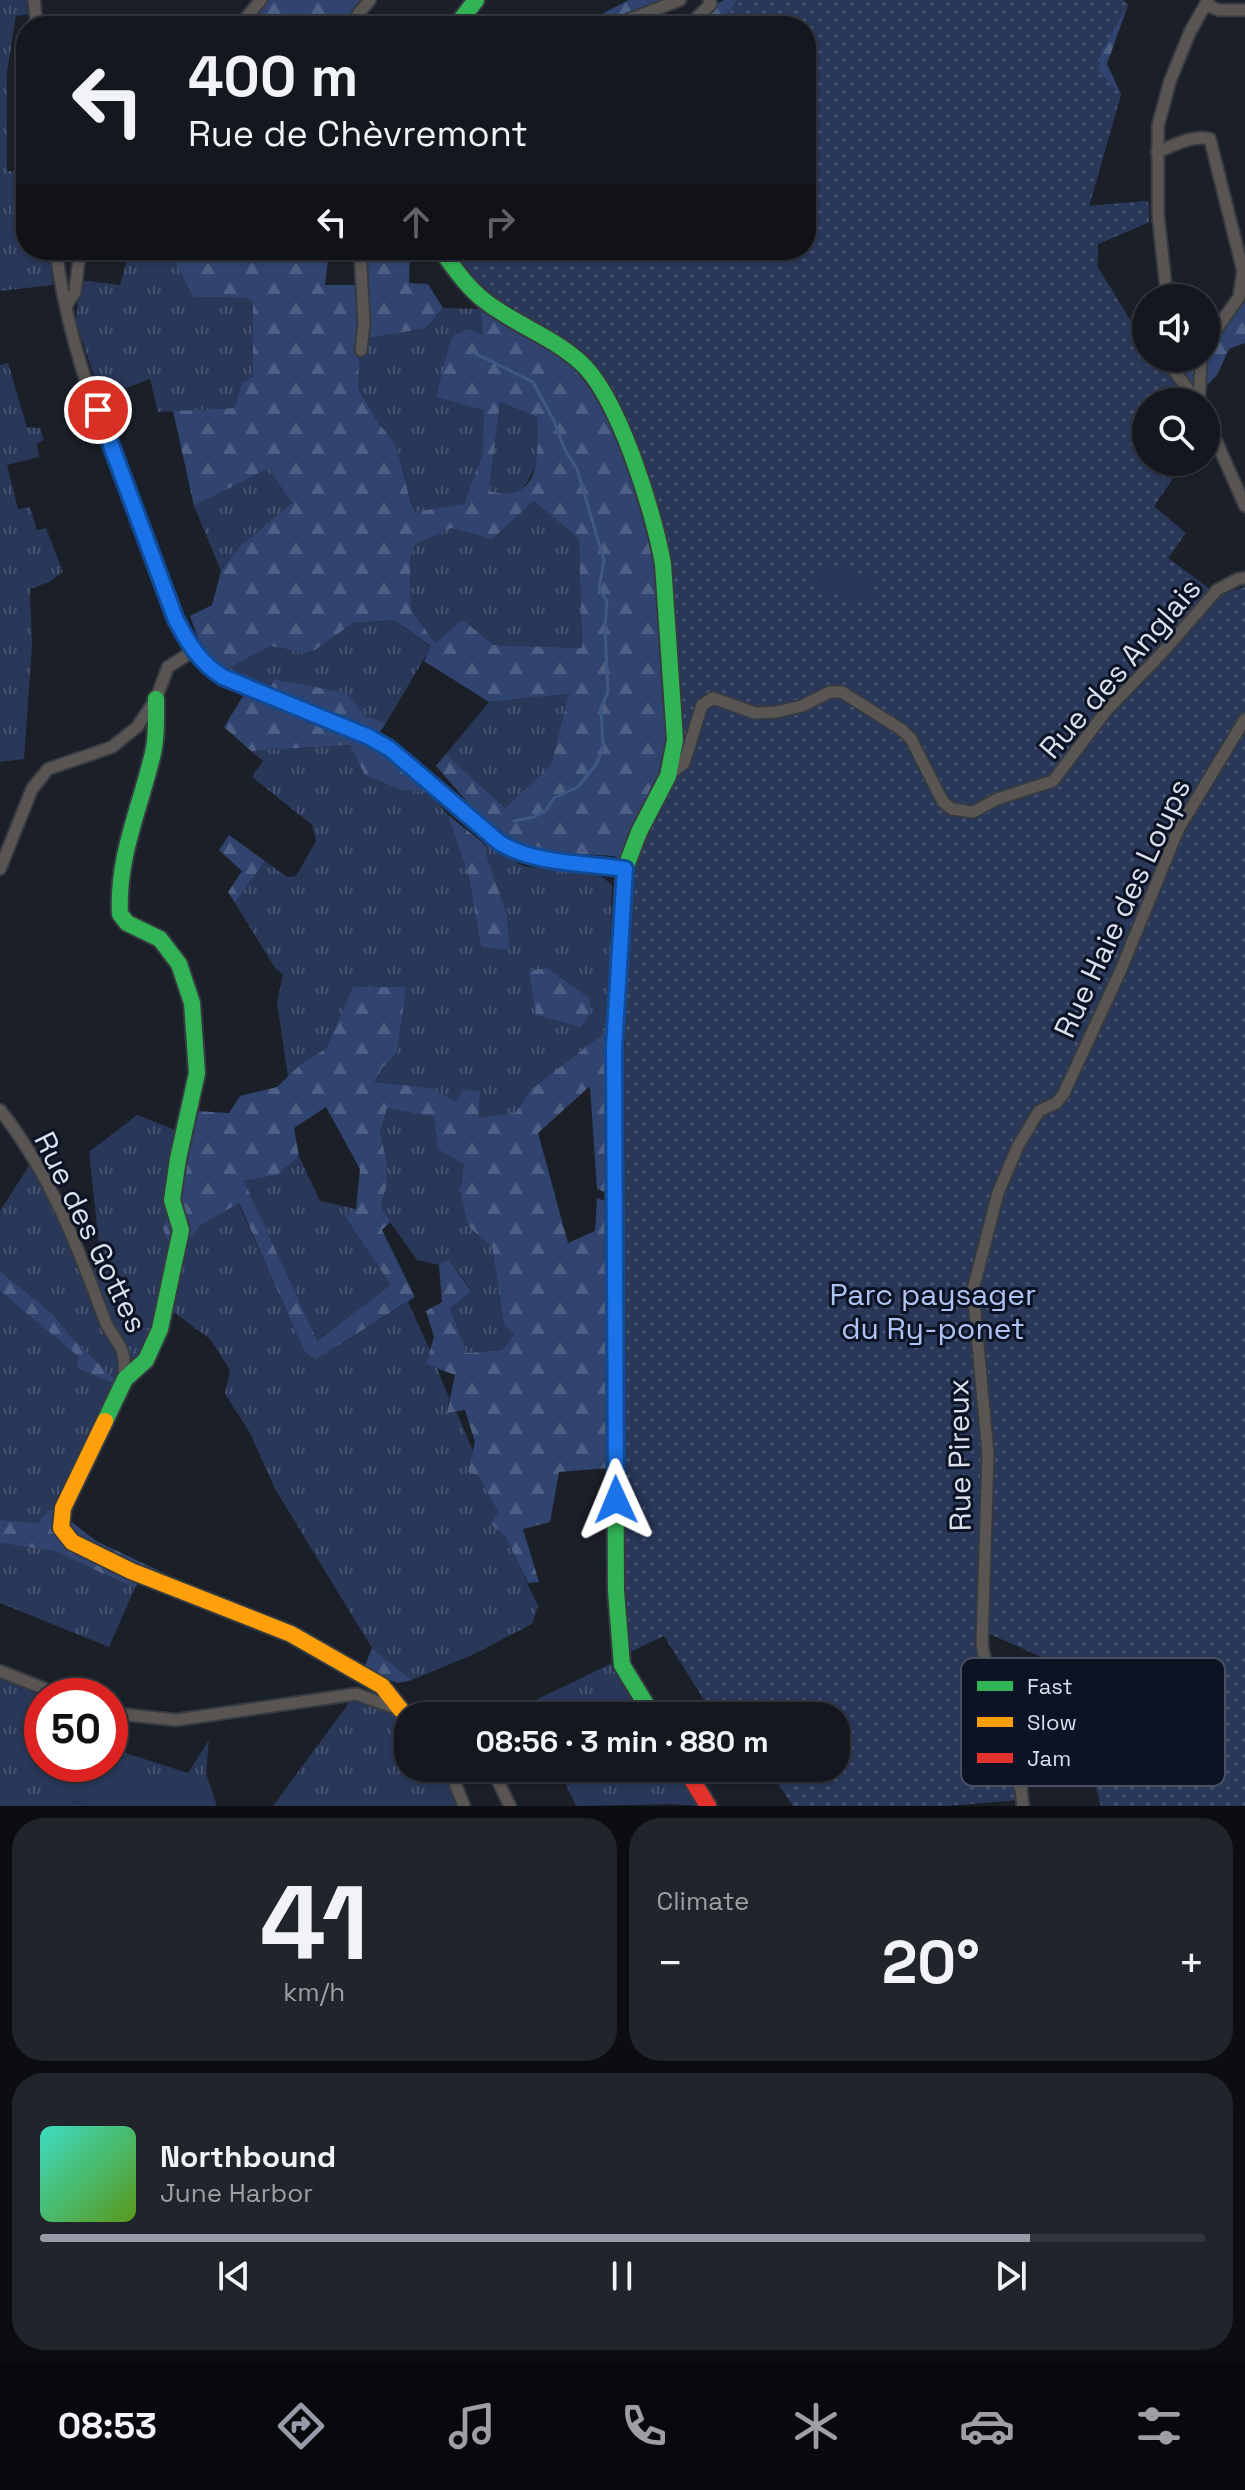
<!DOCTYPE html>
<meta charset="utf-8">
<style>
body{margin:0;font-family:"Space Grotesk",sans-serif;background:#21242b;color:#f1f3f6;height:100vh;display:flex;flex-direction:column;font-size:30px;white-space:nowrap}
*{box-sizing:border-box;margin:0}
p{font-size:26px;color:#9d9fa4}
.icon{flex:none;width:44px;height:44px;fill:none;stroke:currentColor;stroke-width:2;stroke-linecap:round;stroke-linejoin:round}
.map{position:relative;height:1806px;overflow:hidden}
.drawer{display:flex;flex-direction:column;gap:12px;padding:12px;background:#0b0d10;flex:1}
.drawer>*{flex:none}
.hud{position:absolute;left:16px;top:16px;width:800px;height:244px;border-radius:32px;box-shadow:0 2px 6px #0004,0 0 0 2px #33363c;background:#14171e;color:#f1f3f6;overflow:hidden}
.fabs{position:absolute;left:1132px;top:284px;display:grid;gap:16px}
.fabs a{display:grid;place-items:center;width:88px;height:88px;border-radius:50%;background:#14171e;box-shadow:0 2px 6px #0004,0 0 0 2px #33363c;font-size:40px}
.speed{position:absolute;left:24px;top:1678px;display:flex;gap:16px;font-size:40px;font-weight:700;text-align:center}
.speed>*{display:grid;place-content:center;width:104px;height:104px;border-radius:50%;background:#14171e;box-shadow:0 2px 6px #0004,0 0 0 2px #33363c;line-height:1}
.speed .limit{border:12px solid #d22;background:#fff;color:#111}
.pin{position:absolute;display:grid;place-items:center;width:68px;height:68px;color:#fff;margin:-34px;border:4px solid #fff;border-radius:50%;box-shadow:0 2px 8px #0007}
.me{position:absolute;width:88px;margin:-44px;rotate:359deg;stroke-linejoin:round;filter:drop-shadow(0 0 6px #0008)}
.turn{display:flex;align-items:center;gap:28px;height:168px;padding:0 40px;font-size:36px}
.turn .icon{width:104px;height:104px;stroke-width:2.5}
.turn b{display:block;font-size:56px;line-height:68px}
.lanes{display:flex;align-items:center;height:76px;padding:0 40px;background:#0003;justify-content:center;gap:40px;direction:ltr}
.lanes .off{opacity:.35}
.big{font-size:60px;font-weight:700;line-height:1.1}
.drawer .tile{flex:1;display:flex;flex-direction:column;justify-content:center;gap:12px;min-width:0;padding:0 28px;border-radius:32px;background:#21242b}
.drawer .dial{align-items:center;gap:0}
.dial b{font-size:104px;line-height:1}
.song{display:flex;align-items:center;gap:24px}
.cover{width:96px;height:96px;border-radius:12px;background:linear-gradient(135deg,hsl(170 70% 55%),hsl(90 70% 35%))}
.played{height:8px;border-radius:4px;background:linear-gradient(90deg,#969ca7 85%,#33363c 85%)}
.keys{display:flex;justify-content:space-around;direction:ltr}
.heat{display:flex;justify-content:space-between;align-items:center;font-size:44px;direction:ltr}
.drawer .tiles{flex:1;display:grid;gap:12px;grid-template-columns:1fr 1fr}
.tile:last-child{grid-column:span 2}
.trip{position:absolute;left:394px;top:1702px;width:456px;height:80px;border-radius:32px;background:#14171e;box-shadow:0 2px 6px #0004,0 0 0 2px #33363c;font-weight:700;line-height:80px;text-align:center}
.tab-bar{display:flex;height:128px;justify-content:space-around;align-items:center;background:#08090c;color:#9d9fa4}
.tab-bar .icon{width:56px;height:56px}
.tab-bar .on{color:#969ca7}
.tab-bar b{font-size:36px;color:#f1f3f6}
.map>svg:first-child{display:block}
.grass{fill:url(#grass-tufts)}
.forest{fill:url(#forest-firs);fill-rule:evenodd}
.park{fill:url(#park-dots)}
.pitch{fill:#293759}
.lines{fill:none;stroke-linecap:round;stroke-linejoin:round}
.stream{stroke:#3f5885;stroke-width:3}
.street-casing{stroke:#363b42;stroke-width:15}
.fast-casing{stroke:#363b42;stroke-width:20}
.slow-casing{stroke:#363b42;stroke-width:20}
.jam-casing{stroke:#363b42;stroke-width:20}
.street{stroke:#585553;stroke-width:11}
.fast{stroke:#30b455;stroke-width:16}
.slow{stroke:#ff9f0a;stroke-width:16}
.jam{stroke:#e5322d;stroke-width:16}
.route-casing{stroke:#114b97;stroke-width:20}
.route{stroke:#1a73e8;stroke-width:14}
.labels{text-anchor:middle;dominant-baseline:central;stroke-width:6;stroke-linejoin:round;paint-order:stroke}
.street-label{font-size:30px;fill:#d9dfeb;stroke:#0c1324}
.park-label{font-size:30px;fill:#aec3f1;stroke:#0c1324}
.key{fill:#0c1324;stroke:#4a5060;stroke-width:2}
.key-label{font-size:22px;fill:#d9dfeb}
</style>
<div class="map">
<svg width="1245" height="1806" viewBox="0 0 1245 1806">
<defs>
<pattern id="grass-tufts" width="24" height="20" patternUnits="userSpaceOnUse" patternTransform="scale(2)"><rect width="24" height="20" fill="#293759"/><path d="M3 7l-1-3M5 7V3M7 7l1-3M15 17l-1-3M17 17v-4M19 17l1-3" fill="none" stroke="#475471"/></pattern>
<pattern id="forest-firs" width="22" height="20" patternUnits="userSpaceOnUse" patternTransform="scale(2)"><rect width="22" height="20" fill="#31446f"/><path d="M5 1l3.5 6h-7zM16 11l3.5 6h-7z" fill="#4e5f84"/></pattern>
<pattern id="park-dots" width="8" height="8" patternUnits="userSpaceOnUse" patternTransform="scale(2)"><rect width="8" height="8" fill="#293759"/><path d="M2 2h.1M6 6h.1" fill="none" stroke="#475471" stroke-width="1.8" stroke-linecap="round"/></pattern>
</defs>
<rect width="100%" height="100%" fill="#1b1f28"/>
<path class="grass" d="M 0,0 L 29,0 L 31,14 L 16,16 L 7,71 L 7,171 L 26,171 L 26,250 L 49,250 L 53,285 L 0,291 Z
M 130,250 L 168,250 L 194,297 L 249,298 L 253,302 L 253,376 L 242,383 L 234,408 L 158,412 L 150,379 L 101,397 L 76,321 L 80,280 L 120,285 Z
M 443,308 L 482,309 L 484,336 L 452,338 L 436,397 L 484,409 L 482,455 L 464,504 L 413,512 L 396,445 L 377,421 L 358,388 L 360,340 L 426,328 Z
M 8,363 L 27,427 L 40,428 L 44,440 L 37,444 L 39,457 L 7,465 L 18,509 L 30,507 L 37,530 L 46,528 L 63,572 L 49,582 L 30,589 L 32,646 L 24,759 L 0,762 L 0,365 Z
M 500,402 L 537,417 L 539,461 L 522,491 L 512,496 L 489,491 Z
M 270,467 L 292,503 L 240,546 L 221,571 L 194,506 Z
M 534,501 L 579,539 L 582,648 L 435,643 L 411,610 L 410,559 L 415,545 L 451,528 L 492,539 Z
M 394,620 L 431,647 L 386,723 L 366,716 L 345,693 L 274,679 L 268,689 L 223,671 L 271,646 L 304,653 L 315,650 L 353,623 Z
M 570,694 L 551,765 L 505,808 L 446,754 L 489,702 Z
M 350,745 L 402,790 L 428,792 L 448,815 L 469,878 L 481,947 L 510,949 L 507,915 L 482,842 L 523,866 L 601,876 L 612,885 L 608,1030 L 533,1089 L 516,1112 L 479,1118 L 480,1091 L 456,1102 L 430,1088 L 373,1082 L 382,1068 L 397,1053 L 405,987 L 354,987 L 327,1048 L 302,1063 L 288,1077 L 277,1003 L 283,974 L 275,968 L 235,903 L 265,861 L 287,877 L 296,876 L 316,841 L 312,825 L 252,777 L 263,761 L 251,751 Z
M 387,1108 L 434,1117 L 464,1164 L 460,1191 L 468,1226 L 492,1247 L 504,1323 L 514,1335 L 502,1350 L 467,1353 L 450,1308 L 471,1290 L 448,1259 L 439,1265 L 417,1260 L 390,1222 L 381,1206 L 387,1184 L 380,1133 Z
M 137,1115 L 175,1130 L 168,1179 L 173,1254 L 155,1333 L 142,1360 L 130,1368 L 91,1269 L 100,1254 L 89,1152 Z
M 299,1156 L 320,1201 L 356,1209 L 344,1217 L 392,1286 L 316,1341 L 244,1181 L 277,1175 Z
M 32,1161 L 122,1359 L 118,1382 L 69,1335 L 53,1314 L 0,1271 L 0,1211 Z
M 238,1203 L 304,1351 L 315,1360 L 408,1302 L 430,1350 L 426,1364 L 437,1368 L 449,1398 L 447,1412 L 456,1411 L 473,1451 L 469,1472 L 478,1476 L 498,1512 L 490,1523 L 505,1536 L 538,1606 L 532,1624 L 472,1655 L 412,1680 L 372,1648 L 275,1489 L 250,1433 L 225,1394 L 230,1370 L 210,1339 L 168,1308 L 183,1248 L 198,1226 Z
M 0,1291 L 116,1384 L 58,1511 L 39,1523 L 0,1520 Z
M 0,1543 L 54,1551 L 135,1588 L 109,1647 L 0,1603 Z
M 614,1662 L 641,1716 L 503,1716 Z
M 0,1678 L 44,1696 L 42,1720 L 38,1719 L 21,1730 L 42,1736 L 42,1764 L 81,1764 L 71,1795 L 74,1802 L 88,1806 L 0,1806 Z
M 351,1700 L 389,1709 L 408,1724 L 408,1768 L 444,1768 L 456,1806 L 273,1806 Z
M 209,1740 L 206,1774 L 217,1806 L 184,1806 L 187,1795 L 99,1764 L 110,1764 L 110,1748 L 188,1773 Z
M 566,1768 L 675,1768 L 700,1806 L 672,1804 L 576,1806 L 566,1785 L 570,1777 Z"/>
<path class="forest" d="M 268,0 L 362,0 L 354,9 L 349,26 L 247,26 Z
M 629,0 L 667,0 L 647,10 L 632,12 L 597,26 L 562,26 L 592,19 Z
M 724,0 L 854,0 L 993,207 L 1123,0 L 1128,5 L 1107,64 L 1121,94 L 1089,206 L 1148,201 L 1149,222 L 1098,244 L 1097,266 L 1139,335 L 1146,333 L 1146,358 L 1206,358 L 1206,326 C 1228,316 1239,297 1245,275 L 1245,343 L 1229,349 L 1217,375 L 1191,402 L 1146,402 L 1146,462 L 1184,462 L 619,1288 L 629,865 L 614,856 L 531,851 L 509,841 L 491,829 L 436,766 L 446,754 L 505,808 L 551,765 L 569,694 L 489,702 L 424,661 L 431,646 L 394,620 L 353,623 L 315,650 L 304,653 L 271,646 L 223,671 L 199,650 L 198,638 L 190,616 L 212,605 L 221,571 L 240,546 L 292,503 L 269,468 L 194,506 L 173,411 L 234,408 L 242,383 L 253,376 L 253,302 L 248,298 L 194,297 L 168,250 L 329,250 L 325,285 L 357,285 L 359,250 L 410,250 L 409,283 L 428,284 L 443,308 L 426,328 L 360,340 L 358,388 L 377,421 L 396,445 L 413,512 L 464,504 L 482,455 L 484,410 L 436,397 L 451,338 L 467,329 L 483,335 L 481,291 L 806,250 L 806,26 L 682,26 C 697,18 711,7 724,0 ZM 500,402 L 537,417 C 539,454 542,505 489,491 ZM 534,501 L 579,539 L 582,648 L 493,645 L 463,620 L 435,643 L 411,610 L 410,559 L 415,545 L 451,528 L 492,539 Z
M 274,679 L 346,693 L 366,716 L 386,723 L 377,736 L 268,690 Z
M 243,696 C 303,719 385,744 428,792 L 402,790 L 365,775 L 350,745 L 251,751 L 224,727 Z
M 448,815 L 482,842 L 507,915 L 510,950 L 481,947 L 469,878 Z
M 229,835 L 265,861 L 235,903 L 228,892 L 242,871 L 219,850 Z
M 547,968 L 589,998 L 591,1013 L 580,1027 L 536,1015 L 529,971 Z
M 353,987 L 406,987 L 397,1053 L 382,1068 L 374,1082 L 431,1088 L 456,1102 L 463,1090 L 480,1091 L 479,1118 L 516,1112 L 532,1089 L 608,1030 L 610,1194 L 597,1189 L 590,1086 L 538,1133 L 568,1243 L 595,1231 L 597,1198 L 608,1202 L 609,1468 L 559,1472 L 550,1522 L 523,1529 L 539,1582 L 528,1583 L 505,1536 L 490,1523 L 498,1512 L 478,1476 L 468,1472 L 475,1442 L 465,1410 L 447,1413 L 455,1375 L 426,1364 L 434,1337 L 426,1311 L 442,1302 L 439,1265 L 448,1259 L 471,1291 L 450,1308 L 467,1353 L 502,1350 L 514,1335 L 504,1324 L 492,1247 L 468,1226 L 460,1191 L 464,1164 L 438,1149 L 434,1117 L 387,1108 L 380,1133 L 386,1158 L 387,1184 L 381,1206 L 390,1222 L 382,1230 L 415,1297 L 315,1360 L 304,1351 L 239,1203 L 199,1226 L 183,1248 L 173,1254 L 163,1228 L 171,1215 L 178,1177 L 196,1111 L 229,1113 L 240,1096 L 277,1087 L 302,1063 L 327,1048 ZM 326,1107 L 360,1169 L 356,1209 L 344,1216 L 391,1285 L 317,1341 L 244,1181 L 277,1175 L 299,1156 L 294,1128 Z
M 0,1271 L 53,1314 L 69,1335 L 118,1382 L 116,1384 L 77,1368 L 78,1356 L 0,1291 Z
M 48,1510 L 58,1511 L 96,1541 L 170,1576 L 166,1584 L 142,1575 L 135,1588 L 54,1551 L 0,1543 L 0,1520 L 38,1523 Z
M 372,1648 L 412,1680 L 398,1683 L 363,1671 Z"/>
<path class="park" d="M 737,0 L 1123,0 L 1128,5 L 1102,51 L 1098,70 L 1121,94 L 1089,206 L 1148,201 L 1149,222 L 1098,244 L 1097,266 L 1139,335 L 1146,333 L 1146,358 L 1164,358 L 1189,402 L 1146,402 L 1146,462 L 1184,462 L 1154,506 L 1186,533 L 1168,558 L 1218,595 L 1245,587 L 1245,1806 L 1101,1806 L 1089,1761 L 1070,1762 L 1046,1686 L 1085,1676 L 987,1633 L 982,1645 L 999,1729 L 1021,1789 L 1018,1800 L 946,1806 L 793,1806 L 768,1768 L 836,1768 L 836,1716 L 714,1716 L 664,1636 L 628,1653 L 615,1478 L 629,873 L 675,776 L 678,735 L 667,533 L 592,371 L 482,309 L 481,291 L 449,250 L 806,250 L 806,26 L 682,26 L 707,13 L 718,25 Z"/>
<path class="pitch" d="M 821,566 L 873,577 L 868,602 L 816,590 Z
M 81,1764 L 99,1764 L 185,1787 L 187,1795 L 184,1806 L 88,1806 L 74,1802 L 71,1795 Z"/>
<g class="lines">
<path class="stream" d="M 474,353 L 533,382 L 554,421 L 565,450 L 577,469 L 604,560 L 599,589 L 607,601 L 605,629 L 608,692 L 601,708 L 603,749 L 595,766 L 578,787 L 554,798 L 546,810 L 534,817 L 514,821"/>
<g class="street-casing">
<path id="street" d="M 34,0 L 37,26
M 1207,5 L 1219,10 L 1245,10
M 239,26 L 261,0
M 354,26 L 358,14 L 370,0
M 612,26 L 680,0
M 688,26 L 711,4 L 709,0
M 1157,152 C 1175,145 1191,135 1210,139 L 1243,271 L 1239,297 L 1206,344
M 56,250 C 68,353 111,452 149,548 C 162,581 172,619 192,649 C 200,662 211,670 223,677 L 369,737 L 390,749 L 500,843 C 538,865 582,862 625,869
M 360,250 L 364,322 L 361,350
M 1167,298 L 1158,214 L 1158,126 L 1170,81 L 1190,32 L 1208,0
M 66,306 L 75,292 L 80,250
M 1164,358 L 1198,402
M 1199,402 L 1201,358
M 1206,418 L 1245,506
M 668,776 L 684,763 L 702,705 L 713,698 L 755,713 L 776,712 L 802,706 L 830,692 L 842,692 L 902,730 L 911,739 L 943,802 L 952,809 L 973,812 L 997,799 L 1053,781 L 1106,711 L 1161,654 L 1217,590 L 1238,579 L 1245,578
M 0,869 L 32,789 L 48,769 L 112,747 L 137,727 L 156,699 L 168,667 L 193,651
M 0,1110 C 50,1173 78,1247 105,1321 C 110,1333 120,1342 123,1354 C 125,1361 124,1371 125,1379
M 0,1671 L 63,1696
M 110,1713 L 176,1720 L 356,1694 L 401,1710 L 408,1716
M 449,1768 L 464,1806
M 453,1776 L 484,1768 L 495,1775 L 510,1806
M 1023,1806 L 1021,1789 L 999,1729 L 982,1645 L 988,1454 L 973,1290 L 998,1193 L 1018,1146 L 1039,1111 L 1056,1103 L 1063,1095 L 1120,972 L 1179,828 L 1245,719"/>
</g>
<g class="fast-casing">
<path id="fast" d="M 456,26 L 476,0
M 441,250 C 454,268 467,287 485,301 C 514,324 551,336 579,361 C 618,394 654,513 663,564 L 675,740 L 668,776 L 639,832 L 625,869 L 624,883
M 615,1356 L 616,1591 L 622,1665 L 653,1716
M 105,1421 L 125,1379 L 146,1360 L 160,1329 L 181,1230 L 172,1200 L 178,1159 L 197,1073 L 192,1003 L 179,964 L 160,939 L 127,923 L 120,914 C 117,860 138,813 151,761 C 157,741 156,720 156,699"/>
</g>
<g class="slow-casing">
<path id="slow" d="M 615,1356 L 614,1047 L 624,883
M 105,1421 L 63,1508 L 61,1528 L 72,1542 L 131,1571 L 291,1634 L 382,1686 L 401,1710"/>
</g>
<g class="jam-casing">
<path id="jam" d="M 685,1768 L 708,1806"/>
</g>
<use href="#street" class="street"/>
<use href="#fast" class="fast"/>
<use href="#slow" class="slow"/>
<use href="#jam" class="jam"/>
</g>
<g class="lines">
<g class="route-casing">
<path id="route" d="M 98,410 L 176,620 C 189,644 200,663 223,677 L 369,737 L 390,749 L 500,843 C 538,865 582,862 625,869 L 614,1047 L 616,1500"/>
</g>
<use href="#route" class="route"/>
</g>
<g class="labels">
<g class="street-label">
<text transform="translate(1120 668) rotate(-49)">Rue des Anglais</text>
<text transform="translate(1122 908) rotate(-65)">Rue Haie des Loups</text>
<text transform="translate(91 1232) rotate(64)">Rue des Gottes</text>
<text transform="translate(959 1455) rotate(-91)">Rue Pireux</text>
</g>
<g class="park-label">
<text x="933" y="1294">Parc paysager<tspan x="933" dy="34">du Ry-ponet</tspan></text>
</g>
</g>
<rect x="961" y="1658" width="264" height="128" rx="12" class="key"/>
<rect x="977" y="1681" width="36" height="10" fill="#30b455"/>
<rect x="977" y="1717" width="36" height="10" fill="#ff9f0a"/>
<rect x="977" y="1753" width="36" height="10" fill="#e5322d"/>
<g class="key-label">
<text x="1027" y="1694">Fast</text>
<text x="1027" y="1730">Slow</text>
<text x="1027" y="1766">Jam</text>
</g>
</svg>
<div class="fabs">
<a><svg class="icon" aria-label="sound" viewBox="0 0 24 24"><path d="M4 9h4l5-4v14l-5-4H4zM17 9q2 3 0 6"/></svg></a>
<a><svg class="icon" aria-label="search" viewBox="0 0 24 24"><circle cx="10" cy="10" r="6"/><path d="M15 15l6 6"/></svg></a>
</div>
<div class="speed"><div class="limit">50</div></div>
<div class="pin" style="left:98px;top:410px;background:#d93025"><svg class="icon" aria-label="arrive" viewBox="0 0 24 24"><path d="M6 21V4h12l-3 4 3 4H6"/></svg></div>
<svg class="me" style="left:616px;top:1500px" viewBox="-20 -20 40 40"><path d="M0-17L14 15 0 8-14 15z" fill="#1a73e8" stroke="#fff" stroke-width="4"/></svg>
<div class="trip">08:56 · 3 min · 880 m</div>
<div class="hud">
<div class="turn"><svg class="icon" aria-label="left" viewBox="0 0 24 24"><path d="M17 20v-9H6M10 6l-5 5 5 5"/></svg><div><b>400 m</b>Rue de Chèvremont</div></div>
<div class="lanes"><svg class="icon" aria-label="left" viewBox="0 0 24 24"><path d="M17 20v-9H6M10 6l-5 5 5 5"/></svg><svg class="icon off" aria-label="ahead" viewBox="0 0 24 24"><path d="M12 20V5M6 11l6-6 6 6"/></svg><svg class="icon off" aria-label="right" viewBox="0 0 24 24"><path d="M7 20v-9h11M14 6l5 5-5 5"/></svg></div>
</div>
</div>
<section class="drawer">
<div class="tiles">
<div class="tile dial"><b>41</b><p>km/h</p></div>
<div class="tile"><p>Climate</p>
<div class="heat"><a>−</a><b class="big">20°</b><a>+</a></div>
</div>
<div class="tile">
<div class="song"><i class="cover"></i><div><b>Northbound</b><p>June Harbor</p></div></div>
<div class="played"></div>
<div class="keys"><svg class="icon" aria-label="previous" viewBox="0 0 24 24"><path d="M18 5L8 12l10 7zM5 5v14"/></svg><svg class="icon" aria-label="pause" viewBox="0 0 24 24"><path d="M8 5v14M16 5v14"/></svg><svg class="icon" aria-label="next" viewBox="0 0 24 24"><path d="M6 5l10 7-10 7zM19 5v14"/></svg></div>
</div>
</div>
</section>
<nav class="tab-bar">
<b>08:53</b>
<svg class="icon on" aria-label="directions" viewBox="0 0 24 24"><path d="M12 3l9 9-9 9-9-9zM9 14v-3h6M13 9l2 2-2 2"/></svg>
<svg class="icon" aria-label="music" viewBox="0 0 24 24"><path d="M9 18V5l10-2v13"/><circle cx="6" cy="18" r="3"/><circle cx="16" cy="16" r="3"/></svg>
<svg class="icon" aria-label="phone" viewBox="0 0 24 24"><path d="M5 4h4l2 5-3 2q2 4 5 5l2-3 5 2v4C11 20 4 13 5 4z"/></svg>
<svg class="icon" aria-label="climate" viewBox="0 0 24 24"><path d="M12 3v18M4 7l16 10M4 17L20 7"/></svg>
<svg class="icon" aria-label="car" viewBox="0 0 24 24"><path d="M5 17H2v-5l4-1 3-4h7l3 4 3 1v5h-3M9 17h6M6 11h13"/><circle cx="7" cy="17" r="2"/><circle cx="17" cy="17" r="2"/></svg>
<svg class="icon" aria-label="filters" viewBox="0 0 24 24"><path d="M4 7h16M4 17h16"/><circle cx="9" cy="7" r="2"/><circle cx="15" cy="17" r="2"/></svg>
</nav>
